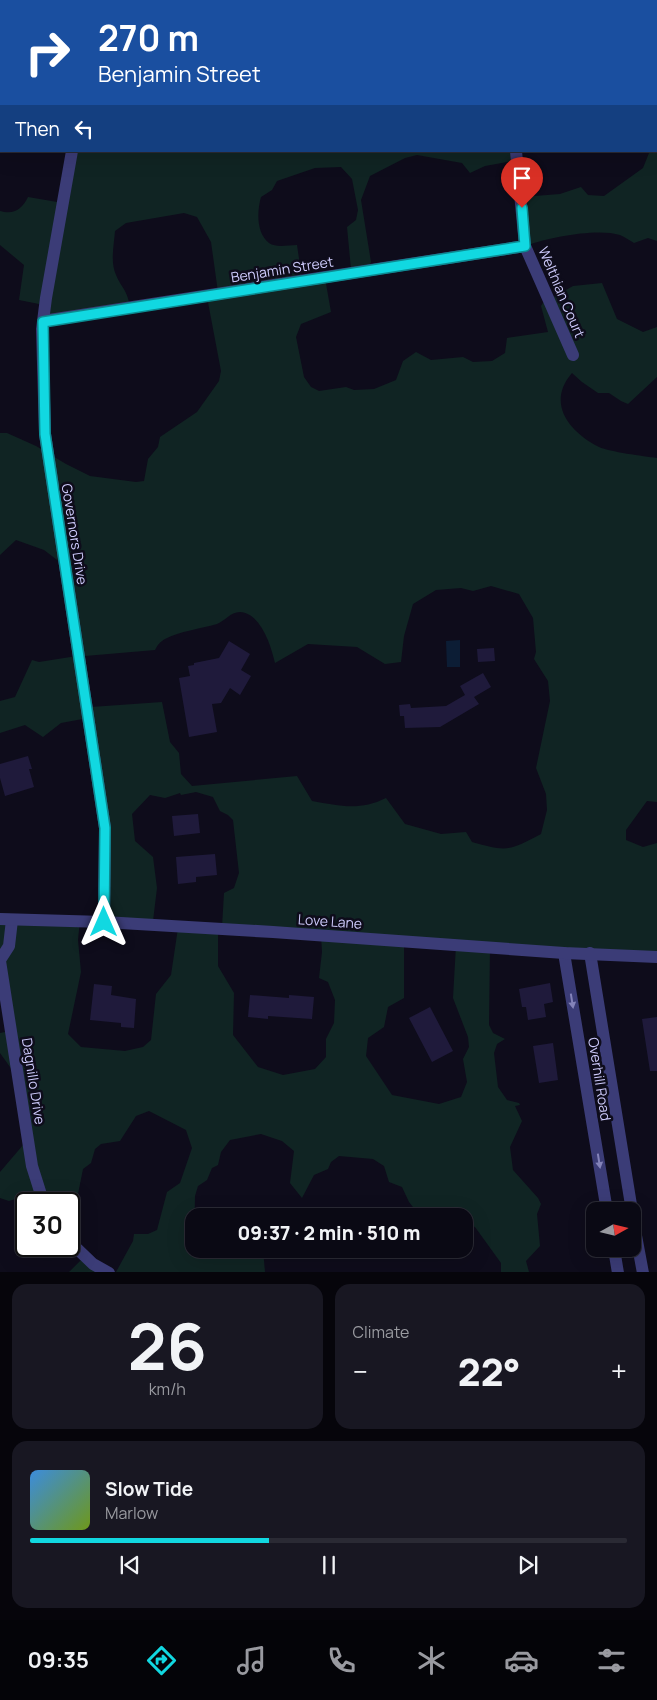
<!DOCTYPE html>
<meta charset="utf-8">
<style>
body{margin:0;font-family:Manrope,sans-serif;background:#181722;color:#f1f3f6;height:100vh;display:flex;flex-direction:column;font-size:19px;white-space:nowrap}
*{box-sizing:border-box;margin:0}
p{font-size:16px;color:#999aa0}
.icon{flex:none;width:28px;height:28px;fill:none;stroke:currentColor;stroke-width:2;stroke-linecap:round;stroke-linejoin:round}
.map{position:relative;height:1272px;overflow:hidden}
.details{display:flex;flex-direction:column;gap:12px;padding:12px;background:#06050b;flex:1}
.details>*{flex:none}
.guide{position:absolute;left:0px;top:0px;width:658px;height:152px;box-shadow:0 5px 20px #0002,0 0 0 1px #2a2a34;background:#1a4fa0;color:#fff;overflow:hidden}
.needle{width:32px;rotate:82deg}
.buttons{position:absolute;left:586px;top:1202px;display:grid;gap:10px}
.buttons a{display:grid;place-items:center;width:55px;height:55px;border-radius:10px;background:#0a0914;box-shadow:0 5px 20px #0002,0 0 0 1px #2a2a34;font-size:25px}
.speed{position:absolute;left:15px;top:1192px;display:flex;gap:10px;font-size:25px;font-weight:700;text-align:center}
.speed>*{display:grid;place-content:center;width:65px;height:65px;border-radius:50%;background:#0a0914;box-shadow:0 5px 20px #0002,0 0 0 1px #2a2a34;line-height:1}
.speed .limit{border:2px solid #111;border-radius:8px;background:#fff;color:#111}
.pin{position:absolute;display:grid;place-items:center;width:42px;height:42px;color:#fff;margin:-51px -21px;border-radius:50% 50% 50% 0;rotate:-45deg;box-shadow:0 0 5px #0007}
.pin .icon{rotate:45deg}
.me{position:absolute;width:55px;margin:-28px;rotate:0deg;stroke-linejoin:round;filter:drop-shadow(0 0 4px #0008)}
.turn{display:flex;align-items:center;gap:18px;height:105px;padding:0 15px;font-size:22px}
.turn .icon{width:65px;height:65px;stroke-width:2.5}
.turn b{display:block;font-size:35px;line-height:42px}
.then{display:flex;align-items:center;height:48px;padding:0 15px;background:#0003;gap:10px;font-size:19px}
.big{font-size:38px;font-weight:800;line-height:1.1}
.details .widget{flex:1;display:flex;flex-direction:column;justify-content:center;gap:8px;min-width:0;padding:0 18px;border-radius:15px;background:#181722}
.details .dial{align-items:center;gap:0}
.dial b{font-size:65px;line-height:1}
.song{display:flex;align-items:center;gap:15px}
.cover{width:60px;height:60px;border-radius:8px;background:linear-gradient(135deg,hsl(210 70% 55%),hsl(80 70% 35%))}
.played{height:5px;border-radius:2px;background:linear-gradient(90deg,#11d8e1 40%,#2a2a34 40%)}
.keys{display:flex;justify-content:space-around;direction:ltr}
.heat{display:flex;justify-content:space-between;align-items:center;font-size:28px;direction:ltr}
.details .tiles{flex:1;display:grid;gap:12px;grid-template-columns:1fr 1fr}
.widget:last-child{grid-column:span 2}
.trip{position:absolute;left:185px;top:1208px;width:288px;height:50px;border-radius:15px;background:#0a0914;box-shadow:0 5px 20px #0002,0 0 0 1px #2a2a34;font-weight:800;line-height:50px;text-align:center}
.tabs{display:flex;height:80px;justify-content:space-around;align-items:center;background:#040408;color:#999aa0}
.tabs .icon{width:35px;height:35px}
.tabs .current{color:#11d8e1}
.tabs b{font-size:22px;color:#f1f3f6}
.map>svg:first-child{display:block}
.green{fill:#102423;fill-rule:evenodd}
.water{fill:#0c1d35}
.building{fill:#1f1a3b}
.lines{fill:none;stroke-linecap:round;stroke-linejoin:round}
.minor{stroke:#3b3c77;stroke-width:12}
.tertiary{stroke:#3b3c77;stroke-width:12}
.oneway{fill:#8483b9}
.route-casing{stroke:#0b8c92;stroke-width:12}
.route{stroke:#11d8e1;stroke-width:9}
.labels{text-anchor:middle;dominant-baseline:central;stroke-width:5;stroke-linejoin:round;paint-order:stroke}
.street-label{font-size:14px;fill:#cdcafb;stroke:#0e0c1b}
</style>
<div class="map">
<svg width="657" height="1273" viewBox="0 0 657 1273">
<rect width="100%" height="100%" fill="#0e0c1b"/>
<path class="green" d="M 127,0 L 390,0 L 391,1 L 127,1 Z
M 619,0 L 657,0 L 657,241 L 648,238 L 634,243 C 629,240 625,237 620,235 C 598,228 550,237 528,245 L 522,197 L 560,194 L 581,187 L 588,195 L 604,196 L 643,168 L 649,153 L 648,151 L 656,151 L 656,1 L 619,1 Z
M 74,151 L 519,151 L 518,160 L 485,166 L 470,173 L 462,163 L 417,155 L 405,158 L 370,176 L 361,200 L 371,262 L 370,265 L 351,269 L 347,227 L 356,220 L 358,210 L 352,179 L 341,167 L 315,168 L 277,181 L 272,190 L 261,197 C 257,211 256,233 269,243 C 276,248 288,245 297,245 L 302,279 L 325,278 L 331,312 L 301,324 L 296,337 L 304,377 L 311,387 L 319,391 L 346,387 L 354,390 L 374,389 L 396,380 L 403,361 L 416,352 L 431,360 L 463,357 L 473,362 L 492,361 L 505,353 L 507,338 L 548,332 L 541,306 L 543,303 L 573,286 L 602,283 L 617,319 L 643,332 L 657,327 L 657,377 L 628,404 L 621,401 L 609,393 L 598,393 L 582,382 L 572,373 C 546,403 569,432 599,447 C 610,452 643,456 657,458 L 657,802 L 647,801 L 626,830 L 626,840 L 643,847 L 657,843 L 657,956 L 490,947 L 489,1025 L 493,1033 L 505,1039 L 497,1044 L 494,1053 L 498,1087 L 507,1100 L 519,1103 L 520,1105 L 515,1106 L 522,1121 L 510,1147 L 513,1170 L 538,1198 L 541,1204 L 537,1214 L 540,1246 L 526,1261 L 529,1272 L 501,1272 L 501,1263 L 475,1227 L 464,1223 L 464,1216 L 420,1216 L 409,1202 L 402,1187 L 389,1182 L 384,1166 L 373,1159 L 339,1156 L 331,1162 L 328,1169 L 314,1175 L 302,1198 L 290,1183 L 294,1151 L 282,1141 L 261,1134 L 230,1140 L 221,1152 L 218,1165 L 212,1168 L 207,1180 L 198,1186 L 195,1196 L 194,1249 L 263,1249 L 265,1272 L 69,1272 L 83,1258 L 108,1271 L 116,1272 L 133,1241 L 134,1234 L 148,1234 L 157,1230 L 167,1192 L 180,1183 L 192,1148 L 186,1130 L 149,1111 L 136,1116 L 120,1141 L 101,1144 L 95,1149 L 91,1163 L 83,1169 L 78,1194 L 60,1204 L 47,1204 L 41,1191 L 9,1201 L 0,1198 L 0,1172 L 29,1138 L 20,1081 L 0,1053 L 0,1033 L 10,1031 L 0,973 L 0,913 L 80,920 L 78,940 L 81,972 L 68,1034 L 81,1047 L 125,1051 L 143,1047 L 151,1040 L 156,994 L 171,975 L 178,928 L 218,930 L 218,966 L 234,993 L 233,1035 L 258,1067 L 283,1075 L 315,1069 L 326,1057 L 326,1039 L 334,1023 L 335,1000 L 328,982 L 319,978 L 322,952 L 321,935 L 222,927 L 224,893 L 234,888 L 239,873 L 233,820 L 228,815 L 220,811 L 213,797 L 196,792 L 181,795 L 180,793 L 165,798 L 150,795 L 132,814 L 135,841 L 153,857 L 157,888 L 153,921 L 109,920 L 107,825 L 88,718 L 61,723 L 43,737 L 25,725 L 0,733 L 0,701 L 15,697 L 32,660 L 39,662 L 83,655 L 69,569 L 44,550 L 16,540 L 0,555 L 0,433 L 7,433 L 36,446 L 66,464 L 90,476 L 136,482 L 144,481 L 148,459 L 158,447 L 160,437 L 197,412 L 219,381 L 221,371 L 207,297 L 218,292 L 211,242 L 197,217 L 184,213 L 126,223 L 115,231 C 114,245 110,262 116,275 C 122,289 127,289 130,307 L 46,319 L 44,305 L 19,300 L 24,265 L 0,245 L 0,211 C 14,215 22,209 28,197 L 63,203 ZM 491,586 L 519,594 L 533,618 L 536,652 L 534,659 L 548,681 L 550,701 L 536,768 L 546,794 L 547,810 L 541,834 C 509,851 507,852 472,842 L 466,832 L 441,834 L 405,824 L 386,798 C 360,811 340,806 312,801 L 297,776 L 192,786 L 181,774 L 179,753 L 170,742 L 162,702 L 91,707 L 85,656 L 155,650 C 158,644 160,642 165,639 C 180,631 200,629 217,624 C 225,621 230,612 240,612 C 261,613 271,646 275,663 L 308,644 L 357,647 L 385,664 L 401,662 L 404,636 L 413,604 L 436,590 L 461,588 L 473,591 ZM 404,942 L 456,945 L 453,998 L 468,1037 L 469,1047 L 463,1059 L 467,1082 L 461,1097 L 439,1104 L 392,1095 L 366,1056 L 368,1038 L 384,1027 L 388,1007 L 404,998 Z"/>
<path class="water" d="M 460,640 L 460,667 L 447,667 L 446,641 Z"/>
<path class="building" d="M 229,641 L 250,654 L 241,670 L 251,676 L 240,695 L 230,688 L 221,703 L 212,704 L 217,732 L 189,737 L 179,678 L 190,676 L 188,666 L 194,665 L 194,663 L 219,658 Z
M 494,648 L 495,661 L 478,662 L 477,649 Z
M 483,673 L 491,687 L 474,697 L 479,704 L 440,727 L 405,728 L 404,716 L 400,716 L 399,705 L 410,704 L 411,708 L 446,706 L 465,695 L 460,686 Z
M 28,756 L 32,769 L 29,769 L 34,787 L 5,796 L 0,778 L 0,764 Z
M 198,814 L 200,833 L 174,836 L 172,816 Z
M 215,854 L 217,875 L 196,877 L 196,882 L 178,884 L 176,857 Z
M 550,983 L 553,1002 L 544,1004 L 546,1017 L 528,1020 L 526,1007 L 522,1007 L 519,989 Z
M 94,984 L 112,986 L 111,995 L 136,999 L 134,1028 L 121,1027 L 121,1023 L 90,1020 Z
M 250,995 L 289,998 L 289,995 L 314,997 L 312,1019 L 268,1016 L 268,1019 L 248,1017 Z
M 430,1007 L 453,1051 L 432,1062 L 409,1018 Z
M 657,1017 L 657,1071 L 650,1071 L 642,1019 Z
M 553,1043 L 558,1080 L 539,1083 L 533,1046 Z"/>
<g class="lines">
<path class="minor" d="M 83,1 L 86,0
M 126,1 L 127,0
M 0,28 L 1,28
M 72,151 L 46,298 L 42,329 L 45,434 L 105,828 L 104,922
M 516,151 L 525,246 L 573,355
M 43,321 L 525,246
M 564,953 L 607,1211
M 590,953 L 632,1211
M 0,960 L 9,946 L 12,920
M 0,961 L 32,1166 L 44,1204
M 632,1214 L 643,1273
M 69,1241 L 93,1264 L 109,1273
M 614,1249 L 618,1273"/>
<path class="tertiary" d="M 0,919 L 104,922 L 273,932 L 564,953 L 657,957"/>
</g>
<defs><path id="oneway-solid" d="M-6-.8H1V-3.2L6.5 0L1 3.2V.8H-6Z" transform="scale(1.25)"/></defs>
<g class="oneway">
<use href="#oneway-solid" transform="translate(572 1001) rotate(81)"/>
<use href="#oneway-solid" transform="translate(599 1161) rotate(81)"/>
</g>
<g class="lines">
<g class="route-casing">
<path id="route" d="M 104,922 L 105,828 L 45,434 L 43,322 L 525,246 L 522,208"/>
</g>
<use href="#route" class="route"/>
</g>
<g class="labels">
<g class="street-label">
<text transform="translate(282 269) rotate(-9)">Benjamin Street</text>
<text transform="translate(562 292) rotate(67)">Welthian Court</text>
<text transform="translate(75 534) rotate(81)">Governors Drive</text>
<text transform="translate(330 921) rotate(4)">Love Lane</text>
<text transform="translate(600 1079) rotate(81)">Overhill Road</text>
<text transform="translate(34 1081) rotate(81)">Dagnillo Drive</text>
</g>
</g>
</svg>
<div class="buttons">
<a><svg class="needle" viewBox="-14 -14 28 28"><path d="M0-13l5 13h-10z" fill="#e53935"/><path d="M0 13l5-13h-10z" fill="#999aa0"/></svg></a>
</div>
<div class="speed"><div class="limit">30</div></div>
<div class="pin" style="left:522px;top:208px;background:#d93025"><svg class="icon" aria-label="arrive" viewBox="0 0 24 24"><path d="M6 21V4h12l-3 4 3 4H6"/></svg></div>
<svg class="me" style="left:104px;top:922px" viewBox="-20 -20 40 40"><path d="M0-17L14 15 0 8-14 15z" fill="#11d8e1" stroke="#fff" stroke-width="4"/></svg>
<div class="trip">09:37 · 2 min · 510 m</div>
<div class="guide">
<div class="turn"><svg class="icon" aria-label="right" viewBox="0 0 24 24"><path d="M7 20v-9h11M14 6l5 5-5 5"/></svg><div><b>270 m</b>Benjamin Street</div></div>
<div class="then">Then<svg class="icon" aria-label="left" viewBox="0 0 24 24"><path d="M17 20v-9H6M10 6l-5 5 5 5"/></svg></div>
</div>
</div>
<section class="details">
<div class="tiles">
<div class="widget dial"><b>26</b><p>km/h</p></div>
<div class="widget"><p>Climate</p>
<div class="heat"><a>−</a><b class="big">22°</b><a>+</a></div>
</div>
<div class="widget">
<div class="song"><i class="cover"></i><div><b>Slow Tide</b><p>Marlow</p></div></div>
<div class="played"></div>
<div class="keys"><svg class="icon" aria-label="previous" viewBox="0 0 24 24"><path d="M18 5L8 12l10 7zM5 5v14"/></svg><svg class="icon" aria-label="pause" viewBox="0 0 24 24"><path d="M8 5v14M16 5v14"/></svg><svg class="icon" aria-label="next" viewBox="0 0 24 24"><path d="M6 5l10 7-10 7zM19 5v14"/></svg></div>
</div>
</div>
</section>
<nav class="tabs">
<b>09:35</b>
<svg class="icon current" aria-label="directions" viewBox="0 0 24 24"><path d="M12 3l9 9-9 9-9-9zM9 14v-3h6M13 9l2 2-2 2"/></svg>
<svg class="icon" aria-label="music" viewBox="0 0 24 24"><path d="M9 18V5l10-2v13"/><circle cx="6" cy="18" r="3"/><circle cx="16" cy="16" r="3"/></svg>
<svg class="icon" aria-label="phone" viewBox="0 0 24 24"><path d="M5 4h4l2 5-3 2q2 4 5 5l2-3 5 2v4C11 20 4 13 5 4z"/></svg>
<svg class="icon" aria-label="climate" viewBox="0 0 24 24"><path d="M12 3v18M4 7l16 10M4 17L20 7"/></svg>
<svg class="icon" aria-label="car" viewBox="0 0 24 24"><path d="M5 17H2v-5l4-1 3-4h7l3 4 3 1v5h-3M9 17h6M6 11h13"/><circle cx="7" cy="17" r="2"/><circle cx="17" cy="17" r="2"/></svg>
<svg class="icon" aria-label="filters" viewBox="0 0 24 24"><path d="M4 7h16M4 17h16"/><circle cx="9" cy="7" r="2"/><circle cx="15" cy="17" r="2"/></svg>
</nav>
